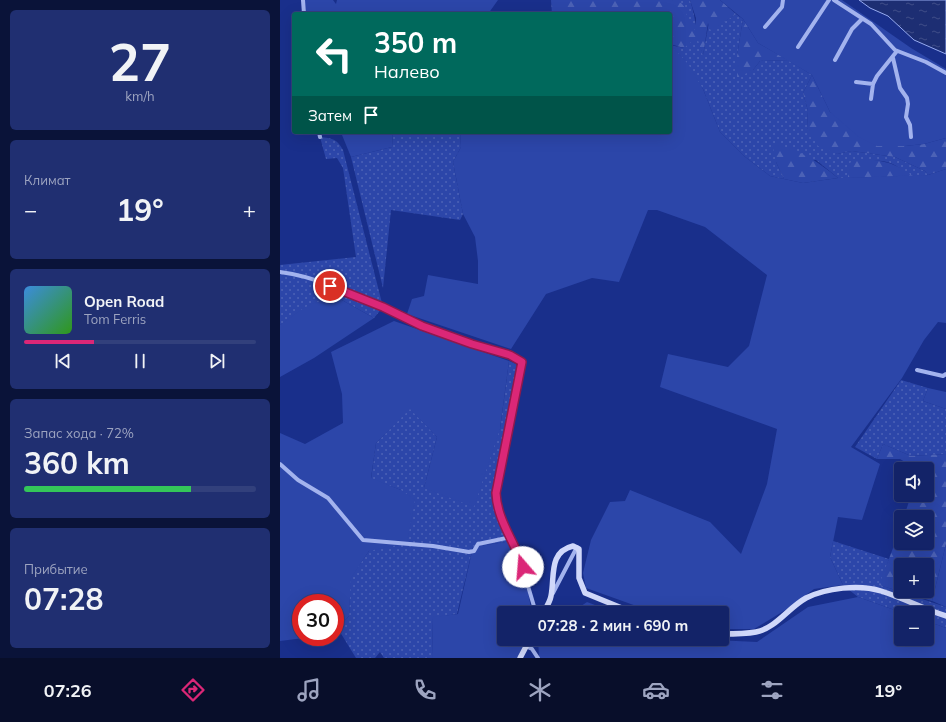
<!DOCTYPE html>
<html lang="ru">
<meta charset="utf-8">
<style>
body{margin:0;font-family:Mulish,sans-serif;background:#202f71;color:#f1f3f6;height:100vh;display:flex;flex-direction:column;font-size:15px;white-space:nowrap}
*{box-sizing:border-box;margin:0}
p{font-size:13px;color:#9da4c0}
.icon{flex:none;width:22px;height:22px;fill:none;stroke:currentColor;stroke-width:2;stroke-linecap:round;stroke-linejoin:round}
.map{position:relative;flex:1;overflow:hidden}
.panel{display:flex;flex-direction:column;gap:10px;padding:10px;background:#0a1339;width:280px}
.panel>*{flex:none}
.guide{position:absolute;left:12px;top:12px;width:380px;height:122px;border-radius:4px;box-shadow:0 4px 16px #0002,0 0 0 1px #32407c;background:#00695c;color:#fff;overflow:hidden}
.tools{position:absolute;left:614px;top:462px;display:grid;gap:8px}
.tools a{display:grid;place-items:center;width:40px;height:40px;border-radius:4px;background:#132368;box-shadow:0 4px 16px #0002,0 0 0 1px #32407c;font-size:20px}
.speed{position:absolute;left:12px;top:594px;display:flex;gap:8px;font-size:20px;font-weight:700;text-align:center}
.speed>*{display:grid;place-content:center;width:52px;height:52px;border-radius:50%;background:#132368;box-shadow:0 4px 16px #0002,0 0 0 1px #32407c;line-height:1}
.speed .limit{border:6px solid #d22;background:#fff;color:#111}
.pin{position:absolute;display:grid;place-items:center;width:34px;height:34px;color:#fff;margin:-17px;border:2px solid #fff;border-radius:50%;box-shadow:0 1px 4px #0007}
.me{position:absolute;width:44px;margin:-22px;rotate:342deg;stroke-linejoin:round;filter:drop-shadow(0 0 3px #0008)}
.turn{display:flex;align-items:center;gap:14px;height:84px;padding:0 16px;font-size:18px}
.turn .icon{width:52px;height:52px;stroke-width:2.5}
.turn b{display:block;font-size:28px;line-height:34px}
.then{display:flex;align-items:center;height:38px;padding:0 16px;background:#0003;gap:8px;font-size:15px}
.big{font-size:30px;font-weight:700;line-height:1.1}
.panel .tile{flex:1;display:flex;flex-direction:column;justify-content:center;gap:6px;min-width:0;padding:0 14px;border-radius:6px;background:#202f71}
.panel .dial{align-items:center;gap:0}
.dial b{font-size:52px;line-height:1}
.song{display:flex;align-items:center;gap:12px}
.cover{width:48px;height:48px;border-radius:6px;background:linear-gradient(135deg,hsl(210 70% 55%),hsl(110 70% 35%))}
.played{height:4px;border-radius:2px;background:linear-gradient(90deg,#db2777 30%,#32407c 30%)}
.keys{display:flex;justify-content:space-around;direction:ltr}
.heat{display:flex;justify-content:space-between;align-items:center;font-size:22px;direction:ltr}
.charge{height:6px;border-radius:3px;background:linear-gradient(90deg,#34c759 72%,#32407c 0)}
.trip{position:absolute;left:217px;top:606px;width:232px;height:40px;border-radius:4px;background:#132368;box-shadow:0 4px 16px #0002,0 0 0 1px #32407c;font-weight:700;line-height:40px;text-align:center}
.dock{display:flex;height:64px;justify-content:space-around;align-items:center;background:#080e2a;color:#9da4c0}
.dock .icon{width:28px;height:28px}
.dock .selected{color:#db2777}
.dock b{font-size:18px;color:#f1f3f6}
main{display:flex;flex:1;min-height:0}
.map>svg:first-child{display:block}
.grass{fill:url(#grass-dots)}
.forest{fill:url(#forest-firs);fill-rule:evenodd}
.garden{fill:#2c46a9}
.water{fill:url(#water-ripples);stroke:#96aaf0}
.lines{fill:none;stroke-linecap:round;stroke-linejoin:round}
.street{stroke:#a3b3ee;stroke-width:4}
.secondary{stroke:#d0d8fa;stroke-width:5.5}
.route-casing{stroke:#8e194d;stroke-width:10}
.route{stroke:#db2777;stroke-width:7}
</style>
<main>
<section class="panel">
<div class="tile dial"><b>27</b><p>km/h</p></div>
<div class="tile"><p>Климат</p>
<div class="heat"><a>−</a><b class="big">19°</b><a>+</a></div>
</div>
<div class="tile">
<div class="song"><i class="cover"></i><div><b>Open Road</b><p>Tom Ferris</p></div></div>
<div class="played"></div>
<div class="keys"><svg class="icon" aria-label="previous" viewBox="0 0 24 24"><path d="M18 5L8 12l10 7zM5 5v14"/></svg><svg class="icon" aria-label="pause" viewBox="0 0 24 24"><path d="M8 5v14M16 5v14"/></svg><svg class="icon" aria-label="next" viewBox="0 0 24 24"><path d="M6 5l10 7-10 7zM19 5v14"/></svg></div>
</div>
<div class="tile"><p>Запас хода · 72%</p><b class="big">360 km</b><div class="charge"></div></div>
<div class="tile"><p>Прибытие</p><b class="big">07:28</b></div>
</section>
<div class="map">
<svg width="666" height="658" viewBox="0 0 666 658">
<defs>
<pattern id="grass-dots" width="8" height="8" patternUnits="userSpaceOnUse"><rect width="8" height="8" fill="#2c46a9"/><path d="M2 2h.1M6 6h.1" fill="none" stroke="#4c62b6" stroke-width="1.8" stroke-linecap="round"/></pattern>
<pattern id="forest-firs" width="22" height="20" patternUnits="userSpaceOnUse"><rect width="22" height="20" fill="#2c46a9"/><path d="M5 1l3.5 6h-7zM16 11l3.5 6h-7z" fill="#4c62b6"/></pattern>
<pattern id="water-ripples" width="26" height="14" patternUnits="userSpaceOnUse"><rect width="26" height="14" fill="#1d2e73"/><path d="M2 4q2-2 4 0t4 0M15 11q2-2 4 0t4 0" fill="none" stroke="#3f4d88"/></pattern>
</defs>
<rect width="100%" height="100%" fill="#192f8b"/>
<path class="grass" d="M 392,0 L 410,0 C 416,19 417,36 423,55 L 429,22 L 431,30 L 456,14 L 463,19 L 457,56 L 473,70 L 480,61 L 508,60 L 532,75 L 523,93 L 528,111 L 527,128 L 557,154 L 572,151 L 615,157 L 645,171 L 648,175 L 632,178 C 607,156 600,159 568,166 L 568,178 L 558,178 L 536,160 L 496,162 L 504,179 L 490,176 L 464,156 L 440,132 L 423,89 L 390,45 L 404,48 L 405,18 Z
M 113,132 L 180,132 L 181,147 L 173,162 L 183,214 L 180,220 L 111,210 L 103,288 L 71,157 L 112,147 Z
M 40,137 C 52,138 57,139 63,150 L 103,307 L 94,318 L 60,299 L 0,325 L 0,265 L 76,257 L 63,168 L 57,158 L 46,159 Z
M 229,361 L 236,364 L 238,373 L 217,470 L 214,493 L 215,509 L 220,522 L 231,541 L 193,547 L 177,614 L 153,618 L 152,658 L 104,658 L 100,652 L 95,658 L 76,658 L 60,632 L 55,633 L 55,631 L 69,616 L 70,578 L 89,551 L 121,490 L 91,479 L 96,443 L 130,408 L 157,437 L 144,488 L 220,429 Z
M 621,380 L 648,388 L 643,401 L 666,409 L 666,454 L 631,456 L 603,444 L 597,459 L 575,447 Z
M 553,541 L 609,559 L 600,585 L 666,607 L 666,628 L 647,621 L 647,613 L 623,613 L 578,597 L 563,585 L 550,557 Z"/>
<path class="forest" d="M 271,0 L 392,0 L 401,3 L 408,11 L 405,18 L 413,24 L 416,34 L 416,18 L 410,0 L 440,0 L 456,14 L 431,31 L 428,23 L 423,56 L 417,37 L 404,48 L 390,44 L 390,14 L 272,14 Z
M 463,19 L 478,43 L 508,60 L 480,61 L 473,70 L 457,78 L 457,56 Z
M 532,75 L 550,112 L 625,146 L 644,144 L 666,138 L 666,169 L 648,175 L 645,171 L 615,157 L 572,151 L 557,154 L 538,146 L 527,128 L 528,111 L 523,93 Z
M 492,143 C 519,150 536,160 558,178 L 523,183 L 504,179 L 496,162 Z
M 573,159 C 599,160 611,160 633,176 L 568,178 L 568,166 Z
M 603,444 L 631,456 L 666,454 L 666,544 L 652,601 L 599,585 L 621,527 L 621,543 L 647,543 L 647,517 L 624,517 L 631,495 L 647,495 L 647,469 L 637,469 L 620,459 L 597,459 ZM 621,565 L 647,565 L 647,591 L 621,591 Z"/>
<path class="garden" d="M 23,0 L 53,0 L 56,4 L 57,0 L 218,0 L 208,14 L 24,14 Z
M 440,0 L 562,0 L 631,48 L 666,69 L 666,138 L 644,144 L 625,146 L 597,146 L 579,137 L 550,112 L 532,75 L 478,43 L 463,19 Z
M 390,44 L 408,64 L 423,89 L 440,132 L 464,156 L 490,176 L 523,183 L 558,178 L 648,175 L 666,169 L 666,323 L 658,322 L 644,340 L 622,378 L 571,447 L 600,464 L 582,520 L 558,517 L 550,557 L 563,585 L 534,589 L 507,609 L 474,629 L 442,629 L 442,613 L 376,613 L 306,588 L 303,573 L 311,540 L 330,502 L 345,501 L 350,490 L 430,522 L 461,554 L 487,484 L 497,429 L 380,387 L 388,354 L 448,367 L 469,346 L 487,275 L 425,227 L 377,210 L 368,210 L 339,282 L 312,278 L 266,294 L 231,349 L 127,314 L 132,299 L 144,296 L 148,275 L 198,284 L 198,261 L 195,237 L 183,214 L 173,162 L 181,147 L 180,132 L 390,132 Z
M 39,132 L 113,132 L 112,147 L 71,157 L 62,135 Z
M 60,299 L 94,318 L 34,358 L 0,377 L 0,325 C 24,309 28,300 60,299 Z
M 114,321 L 229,361 L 220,429 L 194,507 L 144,488 L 157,437 L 130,409 L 96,443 L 91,478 L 121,490 L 135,500 L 127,543 L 89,551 L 71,578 L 69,616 L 55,631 L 55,603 L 21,603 L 21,637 L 32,637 L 0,641 L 0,433 L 25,444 L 63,423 L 62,394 L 51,352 Z
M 648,388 L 666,392 L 666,409 L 643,401 Z
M 231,541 L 248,592 L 252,613 L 224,613 L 224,639 L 247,639 L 237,658 L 152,658 L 153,617 L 178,614 L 193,547 Z
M 666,544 L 666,607 L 652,601 Z
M 578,597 L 623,613 L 621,613 L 621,639 L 647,639 L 647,621 L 666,628 L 666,658 L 260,658 L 259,657 L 258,639 L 414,639 L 477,642 L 528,607 Z
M 307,602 L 336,613 L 291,613 Z"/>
<path class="water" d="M 579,0 L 666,0 L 666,54 L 634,40 L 608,16 L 590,8 Z"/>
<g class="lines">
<path class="street" d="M 23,0 L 24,14
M 554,0 L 591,24 L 615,50 L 646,62 L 666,73
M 485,27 L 502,7 L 503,0
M 518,47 L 549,0
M 613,58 L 620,88 L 627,98 L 628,104 L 626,117 L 630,125 L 631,137
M 555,60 L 572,29 L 582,19
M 576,82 L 593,84 L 597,76 L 617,51
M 591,99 L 593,84
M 39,132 L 40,137
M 0,272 C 51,278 108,313 156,332 C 173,338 189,344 205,349 C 219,353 231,355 242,362 L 235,405 L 220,471 L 216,501 L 220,514 L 237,549 L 256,613
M 637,370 L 663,376 L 666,374
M 0,464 L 18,480 L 48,498 L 83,540 L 153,546 L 189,552 L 194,551 L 198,544 L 231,537
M 273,593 L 297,547
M 246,646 L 252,649 L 258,658"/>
<path class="secondary" d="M 263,613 C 266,608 270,602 271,596 C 275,577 268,552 293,546 L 299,549 L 299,578 L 305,593 L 354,613
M 442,634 C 453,634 465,634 476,632 C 496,628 508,608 526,598 C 546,588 579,584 601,591 C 623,598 644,609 666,616
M 240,658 L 250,639"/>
</g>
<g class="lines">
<g class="route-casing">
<path id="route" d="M 50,286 L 103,307 L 142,326 L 192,344 L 230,355 L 242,362 L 216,493 C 217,520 235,542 243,567"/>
</g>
<use href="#route" class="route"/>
</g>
</svg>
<div class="tools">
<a><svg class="icon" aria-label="sound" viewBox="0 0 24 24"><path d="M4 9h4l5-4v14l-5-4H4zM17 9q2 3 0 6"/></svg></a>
<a><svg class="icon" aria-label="layers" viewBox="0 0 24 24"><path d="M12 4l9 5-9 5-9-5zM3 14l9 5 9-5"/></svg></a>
<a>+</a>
<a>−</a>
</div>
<div class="speed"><div class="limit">30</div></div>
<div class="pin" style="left:50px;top:286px;background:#d93025"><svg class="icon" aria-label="arrive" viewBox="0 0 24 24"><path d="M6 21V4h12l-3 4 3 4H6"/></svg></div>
<svg class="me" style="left:243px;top:567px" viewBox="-20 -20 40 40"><circle r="19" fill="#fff"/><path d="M0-13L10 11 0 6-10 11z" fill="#db2777"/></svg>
<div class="trip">07:28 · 2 мин · 690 m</div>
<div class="guide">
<div class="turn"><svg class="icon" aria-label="left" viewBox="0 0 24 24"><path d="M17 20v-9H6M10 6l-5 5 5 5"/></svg><div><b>350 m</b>Налево</div></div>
<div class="then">Затем<svg class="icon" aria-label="arrive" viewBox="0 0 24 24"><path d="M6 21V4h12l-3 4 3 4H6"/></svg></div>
</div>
</div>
</main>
<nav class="dock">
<b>07:26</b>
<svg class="icon selected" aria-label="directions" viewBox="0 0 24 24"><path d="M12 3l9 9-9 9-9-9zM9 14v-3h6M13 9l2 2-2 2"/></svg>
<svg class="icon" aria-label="music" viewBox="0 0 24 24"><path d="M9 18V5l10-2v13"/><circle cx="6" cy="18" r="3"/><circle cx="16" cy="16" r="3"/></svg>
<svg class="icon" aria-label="phone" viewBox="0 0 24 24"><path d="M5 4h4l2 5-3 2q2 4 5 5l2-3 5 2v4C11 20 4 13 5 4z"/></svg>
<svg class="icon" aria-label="climate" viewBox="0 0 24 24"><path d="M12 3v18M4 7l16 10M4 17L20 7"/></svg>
<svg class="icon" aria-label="car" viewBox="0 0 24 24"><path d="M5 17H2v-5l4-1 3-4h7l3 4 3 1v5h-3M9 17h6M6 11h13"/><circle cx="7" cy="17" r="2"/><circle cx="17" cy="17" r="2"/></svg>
<svg class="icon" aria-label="filters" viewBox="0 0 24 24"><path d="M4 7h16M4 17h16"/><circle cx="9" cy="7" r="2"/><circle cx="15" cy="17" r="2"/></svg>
<b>19°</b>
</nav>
